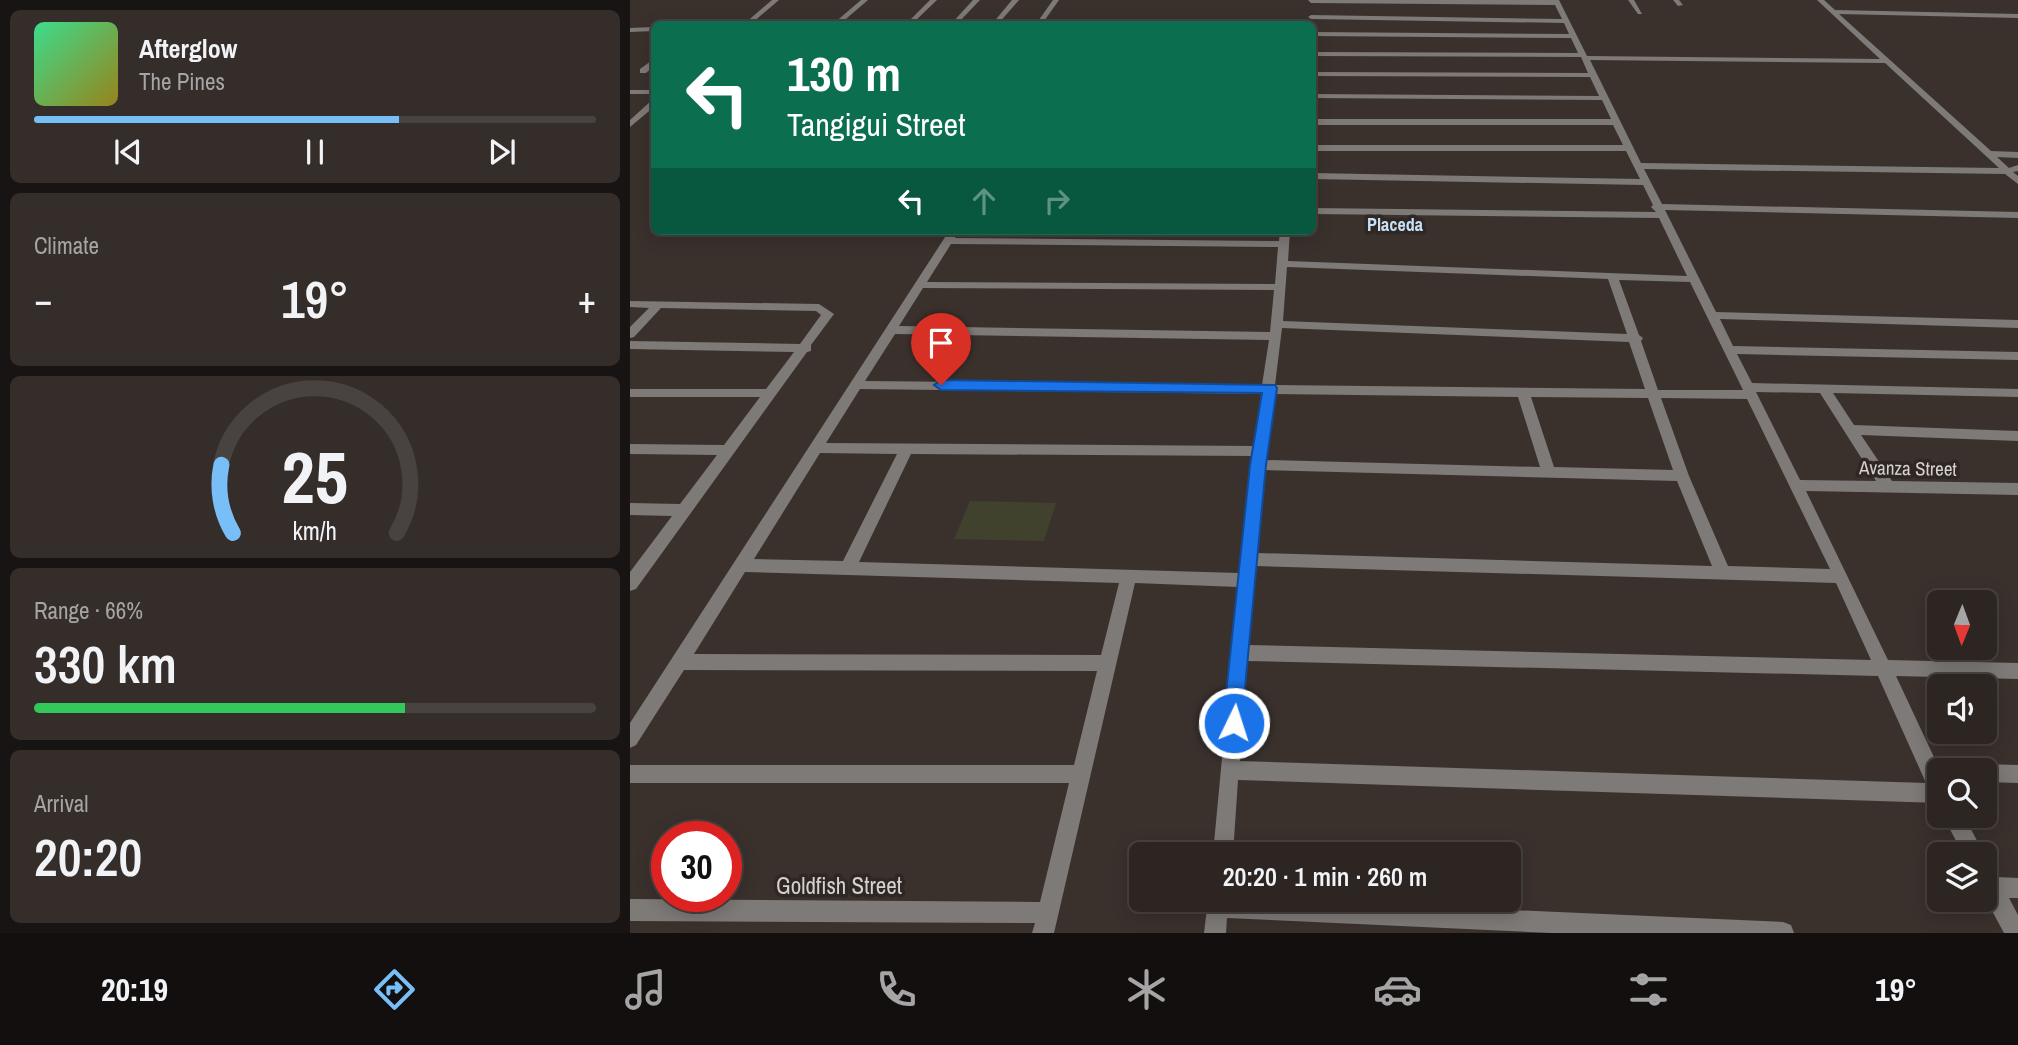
<!DOCTYPE html>
<meta charset="utf-8">
<style>
body{margin:0;font-family:"Archivo Narrow",sans-serif;background:#342d2a;color:#f1f3f6;height:100vh;display:flex;flex-direction:column;font-size:26px;white-space:nowrap}
*{box-sizing:border-box;margin:0}
p{font-size:23px;color:#a6a5a5}
.icon{flex:none;width:38px;height:38px;fill:none;stroke:currentColor;stroke-width:2;stroke-linecap:round;stroke-linejoin:round}
.map{position:relative;flex:1;overflow:hidden}
.details{display:flex;flex-direction:column;gap:10px;padding:10px;background:#181413;width:630px}
.details>*{flex:none}
.hud{position:absolute;left:21px;top:21px;width:665px;height:214px;border-radius:10px;box-shadow:0 4px 18px #0003,0 0 0 2px #484240;background:#0b6e4f;color:#fff;overflow:hidden}
.needle{width:46px;rotate:181deg}
.tools{position:absolute;left:1297px;top:590px;display:grid;gap:14px}
.tools a{display:grid;place-items:center;width:70px;height:70px;border-radius:10px;background:#2c2522;box-shadow:0 4px 18px #0003,0 0 0 2px #484240;font-size:35px}
.speed{position:absolute;left:21px;top:821px;display:flex;gap:14px;font-size:35px;font-weight:700;text-align:center}
.speed>*{display:grid;place-content:center;width:91px;height:91px;border-radius:50%;background:#2c2522;box-shadow:0 4px 18px #0003,0 0 0 2px #484240;line-height:1}
.speed .limit{border:10px solid #d22;background:#fff;color:#111}
.pin{position:absolute;display:grid;place-items:center;width:60px;height:60px;color:#fff;margin:-72px -30px;border-radius:50% 50% 50% 0;rotate:-45deg;box-shadow:0 0 7px #0007}
.pin .icon{rotate:45deg}
.me{position:absolute;width:77px;margin:-38px;rotate:4deg;stroke-linejoin:round;filter:drop-shadow(0 0 5px #0008)}
.turn{display:flex;align-items:center;gap:24px;height:147px;padding:0 21px;font-size:32px}
.turn .icon{width:91px;height:91px;stroke-width:2.5}
.turn b{display:block;font-size:49px;line-height:60px}
.lanes{display:flex;align-items:center;height:66px;padding:0 21px;background:#0003;justify-content:center;gap:35px;direction:ltr}
.lanes .off{opacity:.35}
.big{font-size:52px;font-weight:600;line-height:1.1}
.details .tile{flex:1;display:flex;flex-direction:column;justify-content:center;gap:10px;min-width:0;padding:0 24px;border-radius:10px;background:#342d2a}
.details .dial{align-items:center;gap:0}
.dial svg{height:182px;overflow:visible;fill:none;stroke:#484240;stroke-width:7;stroke-linecap:round;text-anchor:middle}
.dial text{fill:#f1f3f6;stroke:none}
.song{display:flex;align-items:center;gap:21px}
.cover{width:84px;height:84px;border-radius:10px;background:linear-gradient(135deg,hsl(150 70% 55%),hsl(50 70% 35%))}
.played{height:7px;border-radius:4px;background:linear-gradient(90deg,#78bff7 65%,#484240 65%)}
.keys{display:flex;justify-content:space-around;direction:ltr}
.heat{display:flex;justify-content:space-between;align-items:center;font-size:38px;direction:ltr}
.charge{height:10px;border-radius:5px;background:linear-gradient(90deg,#34c759 66%,#484240 0)}
.trip{position:absolute;left:499px;top:842px;width:392px;height:70px;border-radius:10px;background:#2c2522;box-shadow:0 4px 18px #0003,0 0 0 2px #484240;font-weight:600;line-height:70px;text-align:center}
.dock{display:flex;height:112px;justify-content:space-around;align-items:center;background:#120f0e;color:#a6a5a5}
.dock .icon{width:49px;height:49px}
.dock .active{color:#78bff7}
.dock b{font-size:32px;color:#f1f3f6}
main{display:flex;flex:1;min-height:0}
.map>svg:first-child{display:block}
.green{fill:#40422e}
.lines{fill:none;stroke-linecap:round;stroke-linejoin:round}
.minor{fill:#7d7a77;fill-rule:evenodd}
.route{fill:#1a73e8;stroke:#114b97;stroke-width:2}
.labels{text-anchor:middle;dominant-baseline:central;stroke-width:7;stroke-linejoin:round;paint-order:stroke}
.far-neighbourhood-label{font-size:18px;font-weight:bold;fill:#c6e0f5;stroke:#2f2724}
.street-label{font-size:19px;fill:#d6d0ce;stroke:#2f2724}
.near-street-label{font-size:23px;fill:#d6d0ce;stroke:#2f2724}
</style>
<main>
<section class="details">
<div class="tile">
<div class="song"><i class="cover"></i><div><b>Afterglow</b><p>The Pines</p></div></div>
<div class="played"></div>
<div class="keys"><svg class="icon" aria-label="previous" viewBox="0 0 24 24"><path d="M18 5L8 12l10 7zM5 5v14"/></svg><svg class="icon" aria-label="pause" viewBox="0 0 24 24"><path d="M8 5v14M16 5v14"/></svg><svg class="icon" aria-label="next" viewBox="0 0 24 24"><path d="M6 5l10 7-10 7zM19 5v14"/></svg></div>
</div>
<div class="tile"><p>Climate</p>
<div class="heat"><a>−</a><b class="big">19°</b><a>+</a></div>
</div>
<div class="tile dial"><svg viewBox="0 0 100 80">
<path d="M14 69A42 42 0 1 1 86 69"/>
<path d="M14 69A42 42 0 0 1 9 39" stroke="#78bff7"/>
<text x="50" y="56" font-size="32" font-weight="700">25</text>
<text x="50" y="72" font-size="11">km/h</text>
</svg></div>
<div class="tile"><p>Range · 66%</p><b class="big">330 km</b><div class="charge"></div></div>
<div class="tile"><p>Arrival</p><b class="big">20:20</b></div>
</section>
<div class="map">
<svg width="1388" height="933" viewBox="0 0 1388 933">
<rect width="100%" height="100%" fill="#3a312d"/>
<path class="green" d="M 340,501 L 426,503 L 414,541 L 324,539 Z"/>
<g class="lines">
<path class="minor" d="M 142,0 L 149,0 L 121,24 L 114,24 Z
M 231,0 L 238,0 L 210,24 L 203,24 Z
M 300,0 L 307,0 L 282,24 L 276,24 Z
M 343,0 L 350,0 L 327,24 L 321,24 Z
M 382,0 L 389,0 L 368,24 L 362,24 Z
M 423,0 L 429,0 L 412,24 L 406,24 Z
M 678,0 L 929,0 L 957,56 L 1250,59 L 1187,0 L 1194,0 L 1205,10 L 1388,14 L 1388,18 L 1209,14 L 1361,151 L 1388,152 L 1388,158 L 1367,157 L 1379,168 L 1388,165 L 1388,171 L 1383,172 L 1388,176 L 1388,184 L 1375,174 L 1014,169 L 1032,204 L 1388,212 L 1388,218 L 1035,210 L 1086,312 L 1388,320 L 1388,328 L 1090,319 L 1103,346 L 1388,352 L 1388,360 L 1107,354 L 1122,383 L 1388,389 L 1388,397 L 1203,393 L 1224,425 L 1388,431 L 1388,441 L 1231,435 L 1262,481 L 1388,483 L 1388,495 L 1176,491 L 1258,660 L 1388,663 L 1388,679 L 1266,676 L 1310,770 L 1309,803 L 608,780 L 603,854 L 583,854 L 608,587 L 505,583 L 424,933 L 402,933 L 405,923 L 0,921 L 0,899 L 410,902 L 439,783 L 0,783 L 0,765 L 444,765 L 467,671 L 54,670 L 6,745 L 0,748 L 0,723 L 319,231 L 329,231 L 325,238 L 649,241 L 650,231 L 660,231 L 658,261 L 1057,276 L 1029,218 L 682,214 L 682,208 L 1026,212 L 1021,207 L 1023,205 L 1013,185 L 682,179 L 682,173 L 1010,179 L 996,151 L 682,151 L 682,145 L 993,145 L 983,125 L 682,125 L 682,119 L 981,119 L 972,100 L 682,98 L 682,94 L 969,96 L 960,77 L 682,76 L 682,72 L 958,73 L 951,57 L 682,56 L 682,52 L 948,53 L 941,38 L 682,36 L 682,32 L 939,34 L 934,23 L 681,19 L 678,17 L 681,15 L 932,19 L 925,5 L 681,3 ZM 960,60 L 1255,63 L 1369,168 L 1011,163 ZM 321,244 L 648,247 L 645,284 L 297,282 ZM 657,267 L 978,279 L 997,334 L 653,321 ZM 989,280 L 1060,282 L 1113,390 L 1028,390 L 1011,341 L 1013,338 L 1009,335 ZM 293,288 L 644,290 L 640,332 L 269,326 ZM 652,328 L 999,342 L 1015,389 L 645,385 ZM 265,334 L 639,340 L 632,385 L 235,381 ZM 230,389 L 631,394 L 624,446 L 196,443 ZM 1126,392 L 1190,393 L 1246,481 L 1170,480 ZM 644,394 L 888,397 L 910,467 L 636,460 ZM 901,397 L 1018,398 L 1043,470 L 924,467 ZM 1031,398 L 1117,399 L 1200,569 L 1098,566 L 1059,476 ZM 190,453 L 267,454 L 213,561 L 124,559 ZM 281,454 L 622,456 L 609,573 L 229,562 ZM 634,470 L 1047,481 L 1082,566 L 627,553 ZM 626,566 L 1206,583 L 1241,660 L 618,645 ZM 115,572 L 489,583 L 471,655 L 64,654 ZM 617,661 L 1248,676 L 1296,783 L 610,761 Z
M 998,0 L 1004,0 L 1012,14 L 1008,14 Z
M 1043,0 L 1049,0 L 1053,5 L 1048,6 Z
M 24,27 L 24,31 L 0,32 L 0,28 Z
M 21,61 L 24,61 L 24,66 L 16,73 L 10,73 L 10,69 Z
M 0,90 L 24,90 L 24,94 L 0,94 Z
M 21,101 L 24,101 L 24,107 L 0,127 L 0,120 Z
M 0,301 L 189,304 L 204,314 L 181,345 L 181,351 L 177,352 L 6,589 L 0,591 L 0,572 L 42,516 L 0,515 L 0,503 L 50,504 L 87,455 L 0,454 L 0,444 L 94,445 L 130,397 L 0,397 L 0,389 L 136,389 L 164,352 L 0,349 L 0,341 L 170,344 L 191,315 L 186,311 L 31,308 L 4,337 L 0,338 L 0,327 L 19,308 L 0,307 Z
M 1354,764 L 1388,765 L 1388,783 L 1354,782 L 1354,770 L 1346,770 L 1347,766 Z
M 1313,816 L 1334,816 L 1354,854 L 1333,854 Z
M 1354,864 L 1361,867 L 1367,877 L 1388,878 L 1388,898 L 1379,898 L 1388,915 L 1388,933 L 1374,933 L 1354,896 Z
M 578,900 L 655,900 L 1153,922 L 1161,925 L 1164,933 L 921,933 L 597,918 L 596,933 L 574,933 Z"/>
</g>
<path class="route" d="M 311,380 L 645,385 L 647,388 L 636,465 L 611,730 L 604,733 L 596,730 L 593,723 L 620,465 L 632,393 L 311,390 L 304,385 Z"/>
<g class="labels">
<g class="far-neighbourhood-label">
<text x="765" y="224">Placeda</text>
</g>
<g class="street-label">
<text transform="translate(1278 468) rotate(1)">Avanza Street</text>
</g>
<g class="near-street-label">
<text x="209" y="885">Goldfish Street</text>
</g>
</g>
</svg>
<div class="tools">
<a><svg class="needle" viewBox="-14 -14 28 28"><path d="M0-13l5 13h-10z" fill="#e53935"/><path d="M0 13l5-13h-10z" fill="#a6a5a5"/></svg></a>
<a><svg class="icon" aria-label="sound" viewBox="0 0 24 24"><path d="M4 9h4l5-4v14l-5-4H4zM17 9q2 3 0 6"/></svg></a>
<a><svg class="icon" aria-label="search" viewBox="0 0 24 24"><circle cx="10" cy="10" r="6"/><path d="M15 15l6 6"/></svg></a>
<a><svg class="icon" aria-label="layers" viewBox="0 0 24 24"><path d="M12 4l9 5-9 5-9-5zM3 14l9 5 9-5"/></svg></a>
</div>
<div class="speed"><div class="limit">30</div></div>
<div class="pin" style="left:311px;top:385px;background:#d93025"><svg class="icon" aria-label="arrive" viewBox="0 0 24 24"><path d="M6 21V4h12l-3 4 3 4H6"/></svg></div>
<svg class="me" style="left:604px;top:723px" viewBox="-20 -20 40 40"><circle r="17" fill="#1a73e8" stroke="#fff" stroke-width="3"/><path d="M0-11L8 9 0 5-8 9z" fill="#fff"/></svg>
<div class="trip">20:20 · 1 min · 260 m</div>
<div class="hud">
<div class="turn"><svg class="icon" aria-label="left" viewBox="0 0 24 24"><path d="M17 20v-9H6M10 6l-5 5 5 5"/></svg><div><b>130 m</b>Tangigui Street</div></div>
<div class="lanes"><svg class="icon" aria-label="left" viewBox="0 0 24 24"><path d="M17 20v-9H6M10 6l-5 5 5 5"/></svg><svg class="icon off" aria-label="ahead" viewBox="0 0 24 24"><path d="M12 20V5M6 11l6-6 6 6"/></svg><svg class="icon off" aria-label="right" viewBox="0 0 24 24"><path d="M7 20v-9h11M14 6l5 5-5 5"/></svg></div>
</div>
</div>
</main>
<nav class="dock">
<b>20:19</b>
<svg class="icon active" aria-label="directions" viewBox="0 0 24 24"><path d="M12 3l9 9-9 9-9-9zM9 14v-3h6M13 9l2 2-2 2"/></svg>
<svg class="icon" aria-label="music" viewBox="0 0 24 24"><path d="M9 18V5l10-2v13"/><circle cx="6" cy="18" r="3"/><circle cx="16" cy="16" r="3"/></svg>
<svg class="icon" aria-label="phone" viewBox="0 0 24 24"><path d="M5 4h4l2 5-3 2q2 4 5 5l2-3 5 2v4C11 20 4 13 5 4z"/></svg>
<svg class="icon" aria-label="climate" viewBox="0 0 24 24"><path d="M12 3v18M4 7l16 10M4 17L20 7"/></svg>
<svg class="icon" aria-label="car" viewBox="0 0 24 24"><path d="M5 17H2v-5l4-1 3-4h7l3 4 3 1v5h-3M9 17h6M6 11h13"/><circle cx="7" cy="17" r="2"/><circle cx="17" cy="17" r="2"/></svg>
<svg class="icon" aria-label="filters" viewBox="0 0 24 24"><path d="M4 7h16M4 17h16"/><circle cx="9" cy="7" r="2"/><circle cx="15" cy="17" r="2"/></svg>
<b>19°</b>
</nav>
